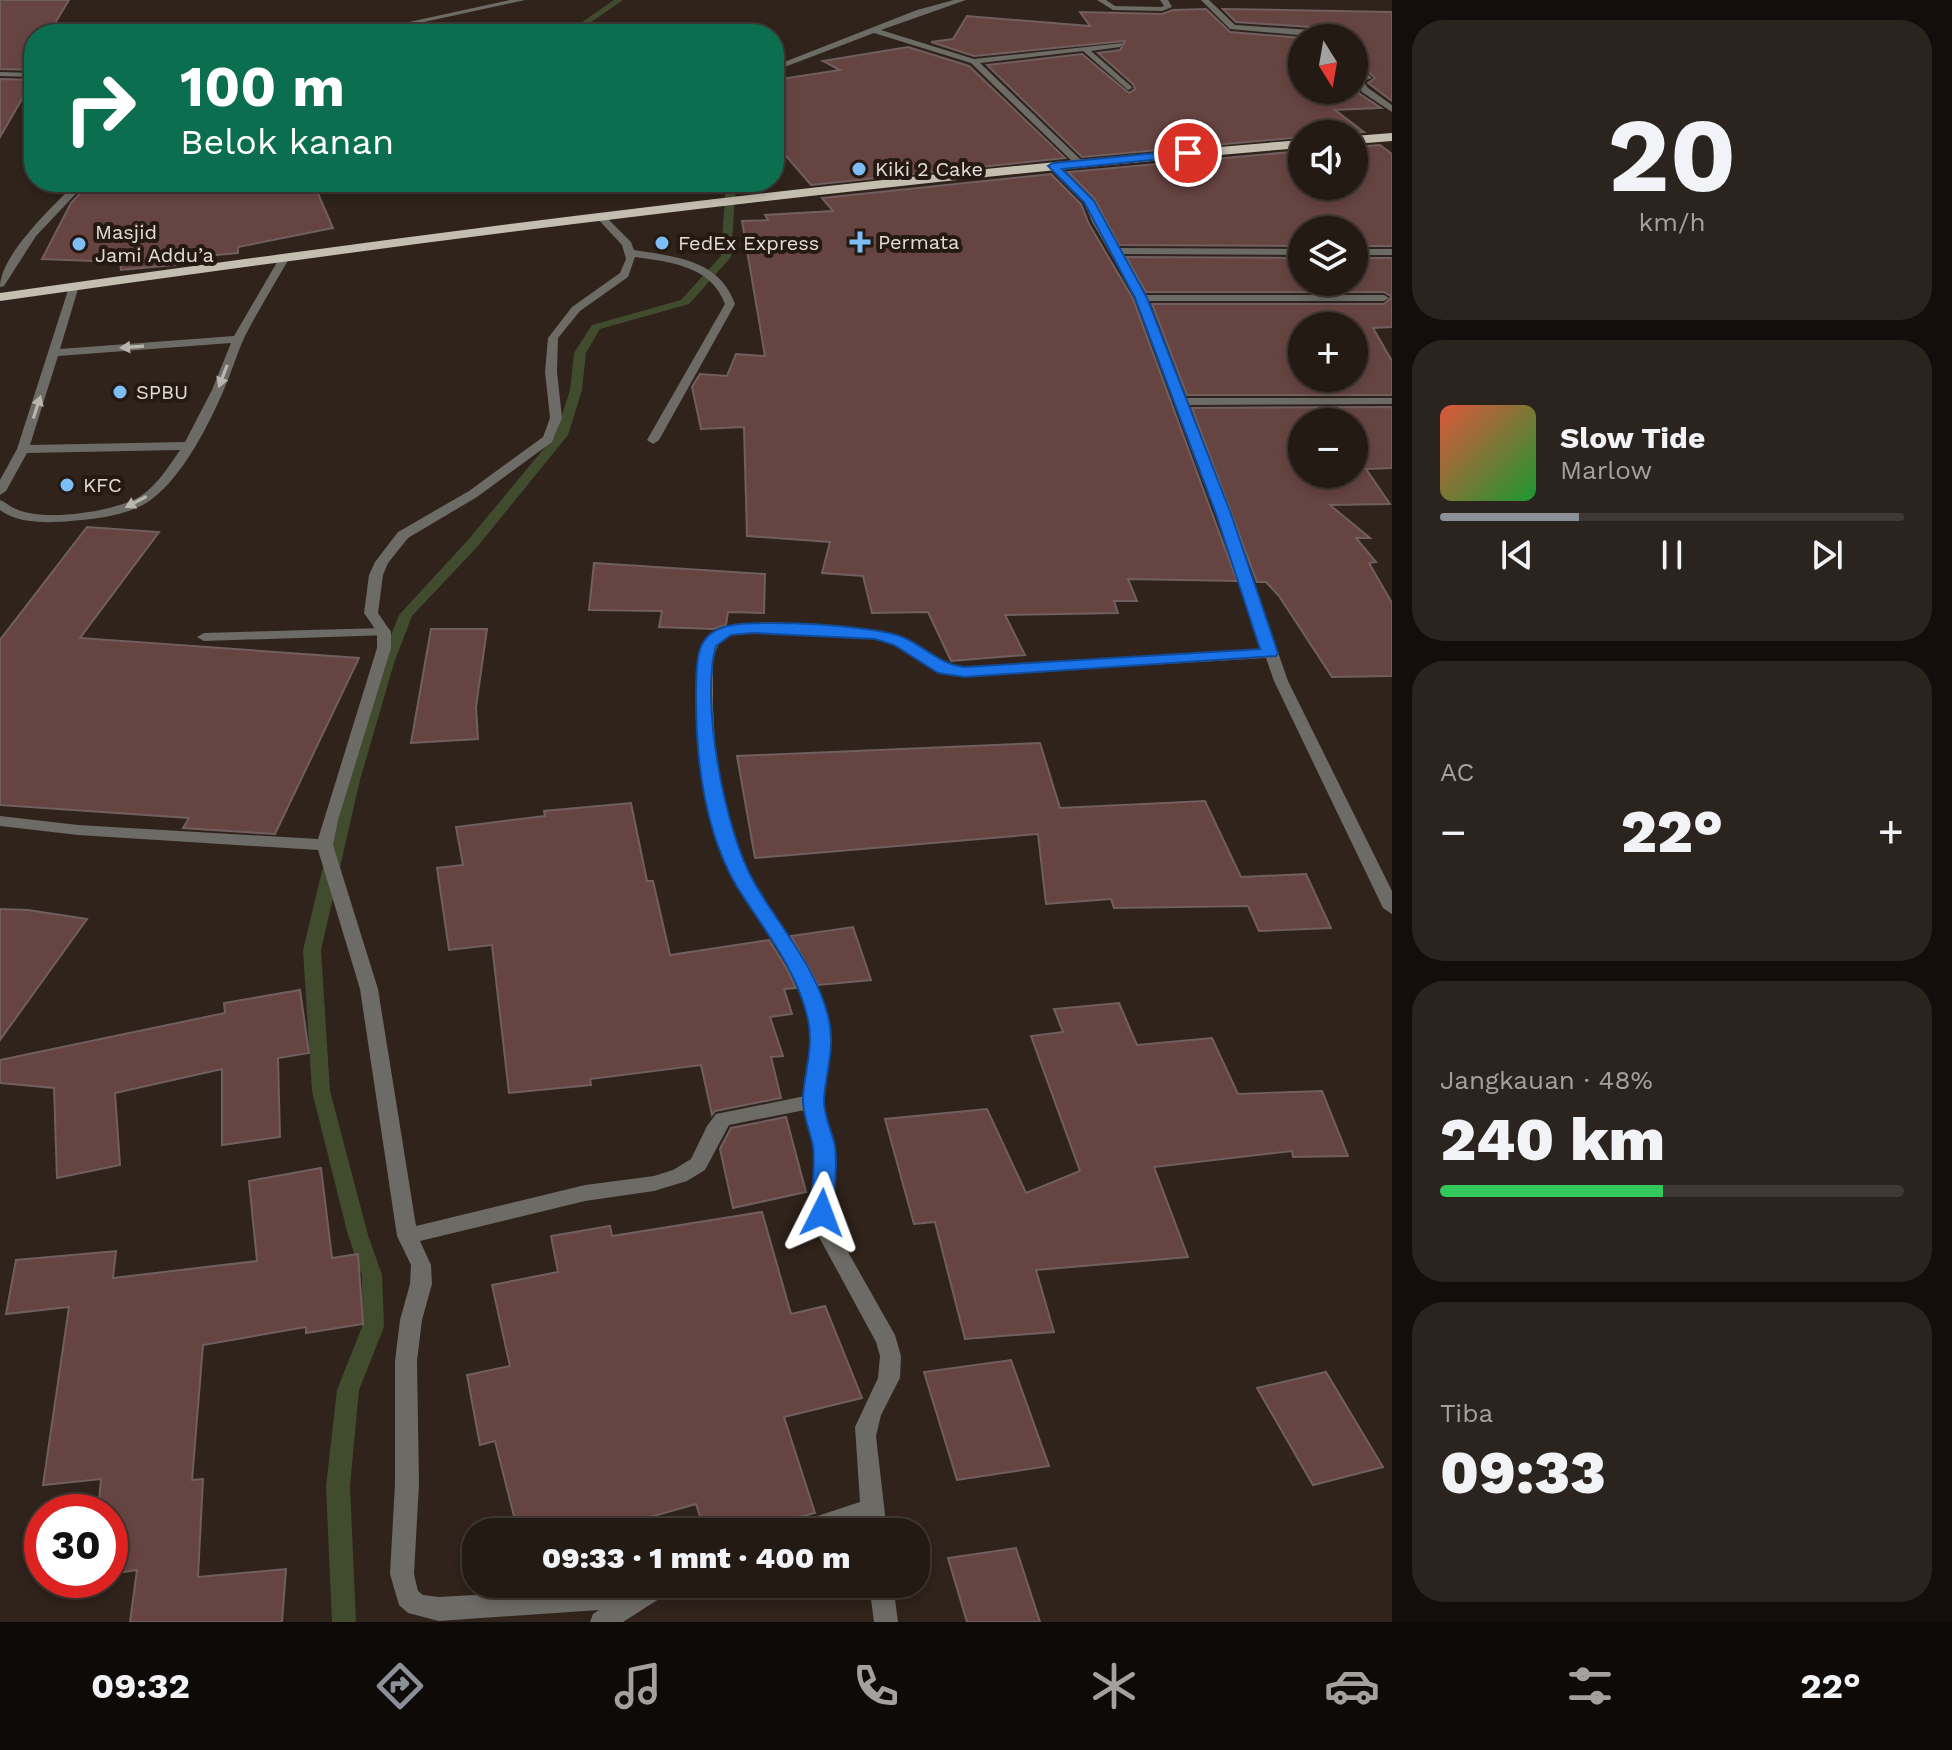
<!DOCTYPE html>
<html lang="id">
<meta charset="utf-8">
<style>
body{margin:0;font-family:"Work Sans",sans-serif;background:#2b231d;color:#f1f3f6;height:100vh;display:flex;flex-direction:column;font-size:30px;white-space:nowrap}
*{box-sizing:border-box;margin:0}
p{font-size:26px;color:#a3a1a0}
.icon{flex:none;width:44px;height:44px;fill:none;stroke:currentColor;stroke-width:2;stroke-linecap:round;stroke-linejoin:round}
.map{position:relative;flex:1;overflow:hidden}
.drawer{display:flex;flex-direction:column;gap:20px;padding:20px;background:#130e0b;width:560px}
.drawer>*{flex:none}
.hud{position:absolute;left:24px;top:24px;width:760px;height:168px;border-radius:32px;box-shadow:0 4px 12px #0003,0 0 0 2px #403834;background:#0b6e4f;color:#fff;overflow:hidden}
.needle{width:52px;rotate:169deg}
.tools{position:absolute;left:1288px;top:24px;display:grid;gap:16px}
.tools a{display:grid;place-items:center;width:80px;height:80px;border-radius:50%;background:#231a14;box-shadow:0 4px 12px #0003,0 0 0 2px #403834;font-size:40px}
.speed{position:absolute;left:24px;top:1494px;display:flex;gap:16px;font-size:40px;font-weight:700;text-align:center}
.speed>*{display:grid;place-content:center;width:104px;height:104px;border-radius:50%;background:#231a14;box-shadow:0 4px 12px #0003,0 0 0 2px #403834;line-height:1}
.speed .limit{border:12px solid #d22;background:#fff;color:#111}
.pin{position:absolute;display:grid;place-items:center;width:68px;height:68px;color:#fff;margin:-34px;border:4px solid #fff;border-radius:50%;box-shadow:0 2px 8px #0007}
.me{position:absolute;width:88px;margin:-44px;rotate:3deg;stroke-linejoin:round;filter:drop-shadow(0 0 6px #0008)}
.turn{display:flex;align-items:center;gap:28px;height:168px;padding:0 24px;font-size:36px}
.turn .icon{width:104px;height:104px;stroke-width:2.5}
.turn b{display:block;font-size:56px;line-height:68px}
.big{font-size:60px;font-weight:800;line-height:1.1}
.drawer .widget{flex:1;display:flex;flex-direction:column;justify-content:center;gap:12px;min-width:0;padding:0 28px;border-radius:32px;background:#2b231d}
.drawer .dial{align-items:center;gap:0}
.dial b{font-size:104px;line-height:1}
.song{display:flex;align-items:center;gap:24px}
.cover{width:96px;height:96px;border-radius:12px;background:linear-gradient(135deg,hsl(10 70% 55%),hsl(130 70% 35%))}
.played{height:8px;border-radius:4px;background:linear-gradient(90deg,#8c9099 30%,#403834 30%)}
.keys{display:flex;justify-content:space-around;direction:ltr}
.heat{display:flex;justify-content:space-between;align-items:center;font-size:44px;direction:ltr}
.charge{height:12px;border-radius:6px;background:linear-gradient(90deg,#34c759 48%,#403834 0)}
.trip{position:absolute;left:462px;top:1518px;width:468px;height:80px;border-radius:32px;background:#231a14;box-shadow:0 4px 12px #0003,0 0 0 2px #403834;font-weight:800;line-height:80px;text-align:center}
.dock{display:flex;height:128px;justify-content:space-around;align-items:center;background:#0e0a08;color:#a3a1a0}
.dock .icon{width:56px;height:56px}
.dock .on{color:#8c9099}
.dock b{font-size:36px;color:#f1f3f6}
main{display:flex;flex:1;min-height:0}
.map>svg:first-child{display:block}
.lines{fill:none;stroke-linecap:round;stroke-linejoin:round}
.stream{fill:#414b2e;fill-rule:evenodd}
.building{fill:#664442;stroke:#705f5e;stroke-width:2;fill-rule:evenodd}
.service{fill:#6d6b65;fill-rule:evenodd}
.minor{fill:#6d6b65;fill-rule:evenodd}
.trunk{fill:#c4beb0;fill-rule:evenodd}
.oneway{fill:#bab5af}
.route{fill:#1a73e8;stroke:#114b97;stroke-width:2}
.poi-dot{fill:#7dbef9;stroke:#251a12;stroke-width:3}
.labels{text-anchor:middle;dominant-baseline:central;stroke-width:8;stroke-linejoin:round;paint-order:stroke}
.far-poi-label{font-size:20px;fill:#e4ddd7;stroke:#251a12;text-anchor:start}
</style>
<main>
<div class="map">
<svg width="1392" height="1622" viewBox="0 0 1392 1622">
<rect width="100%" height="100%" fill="#2f231b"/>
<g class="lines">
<path class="stream" d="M 614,0 L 623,0 L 574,34 L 565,34 Z
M 726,182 L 736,182 L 731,257 L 689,304 L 600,329 L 586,353 L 582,390 L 568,435 L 478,546 L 412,616 L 394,663 L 360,780 L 321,950 L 330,1091 L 368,1235 L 382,1275 L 384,1327 L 359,1390 L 350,1486 L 356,1622 L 332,1622 L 326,1486 L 337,1390 L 362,1327 L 362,1275 L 348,1235 L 312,1091 L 303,950 L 344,780 L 380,663 L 399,615 L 468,540 L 556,434 L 570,390 L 574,353 L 592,325 L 681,300 L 721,256 Z"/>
</g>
<path class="building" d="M 0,0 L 69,0 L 52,28 L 63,28 L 60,34 L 34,34 L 34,70 L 0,69 Z
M 1206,9 L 1230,32 L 1302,38 L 1302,90 L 1354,90 L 1354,85 L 1360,94 L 1381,108 L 1335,110 L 1364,132 L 1302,134 L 1302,137 L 1082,157 L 987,65 L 1082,54 L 1129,93 L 1135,89 L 1133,84 L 1098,53 L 1120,50 L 1125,41 L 974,56 L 931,42 L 953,39 L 967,16 L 1090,26 L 1080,12 L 1162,14 L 1173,10 Z
M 1223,9 L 1392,12 L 1392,101 L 1368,83 L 1375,78 L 1354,59 L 1354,38 L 1333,38 L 1311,27 L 1236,22 Z
M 908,47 L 969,66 L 1065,158 L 811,185 L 774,142 L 774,80 L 840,70 L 823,61 Z
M 0,79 L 33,80 L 0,137 Z
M 1380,145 L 1392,154 L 1392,246 L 1354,246 L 1354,230 L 1302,230 L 1302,246 L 1119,245 L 1094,198 L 1068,172 L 1302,151 L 1302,186 L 1354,186 L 1354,147 Z
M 1051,174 L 1081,204 L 1089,224 L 1133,299 L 1237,581 L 1128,579 L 1137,601 L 1114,601 L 1118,613 L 1005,615 L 1025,655 L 951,661 L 928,612 L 872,613 L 863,576 L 822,573 L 830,542 L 747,536 L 744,427 L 701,429 L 692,387 L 700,374 L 727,376 L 736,354 L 765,356 L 742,221 L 768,220 L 765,215 L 833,211 L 822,198 Z
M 110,182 L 313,182 L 333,228 L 238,247 L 238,253 L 183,258 L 184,264 L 121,270 L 120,262 L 42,259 L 71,203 L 89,184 Z
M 1126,257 L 1302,258 L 1302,282 L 1354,282 L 1354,258 L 1392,258 L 1392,327 L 1373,328 L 1392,361 L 1392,395 L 1187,395 L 1152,304 L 1384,304 L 1392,297 L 1384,292 L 1146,292 ZM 1302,326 L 1354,326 L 1354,378 L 1302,378 Z
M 1392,407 L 1392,468 L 1366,469 L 1390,504 L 1330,505 L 1370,538 L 1356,538 L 1376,562 L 1369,563 L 1392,603 L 1392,676 L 1332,677 L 1279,596 L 1266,582 L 1257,582 L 1192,408 ZM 1302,422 L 1354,422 L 1354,474 L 1302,474 Z
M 87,527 L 159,532 L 80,638 L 359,658 L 275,834 L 183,828 L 189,818 L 0,805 L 0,640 Z
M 594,563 L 765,574 L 764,613 L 728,612 L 726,625 L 713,629 L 659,627 L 662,611 L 589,610 Z
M 431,629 L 487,629 L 476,707 L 478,739 L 411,743 Z
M 1040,743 L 1060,808 L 1205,801 L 1241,877 L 1306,874 L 1331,928 L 1259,931 L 1248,906 L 1114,908 L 1111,899 L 1046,904 L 1038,834 L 755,858 L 737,756 Z
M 631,803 L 647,881 L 653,881 L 670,955 L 769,940 L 787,969 L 796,988 L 784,989 L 792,1014 L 770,1017 L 783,1056 L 771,1057 L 781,1098 L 715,1111 L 712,1115 L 701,1065 L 590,1079 L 591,1085 L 509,1093 L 492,945 L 449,950 L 437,868 L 463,865 L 456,827 L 545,816 L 544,811 Z
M 0,909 L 28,910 L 87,919 L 0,1040 Z
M 853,927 L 871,980 L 818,985 L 791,936 Z
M 300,990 L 309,1053 L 278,1058 L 280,1137 L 222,1145 L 222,1069 L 115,1093 L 120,1165 L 57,1178 L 54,1088 L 0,1083 L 0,1060 L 225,1013 L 224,1003 Z
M 1119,1003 L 1137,1045 L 1212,1038 L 1238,1094 L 1322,1091 L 1348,1156 L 1293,1157 L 1292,1151 L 1154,1167 L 1188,1257 L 1036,1270 L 1054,1332 L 965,1339 L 935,1222 L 914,1224 L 885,1119 L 987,1109 L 1026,1193 L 1080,1171 L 1031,1036 L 1063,1032 L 1054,1009 Z
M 786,1117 L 806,1192 L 733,1208 L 720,1149 L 731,1128 Z
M 321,1168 L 332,1258 L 358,1254 L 363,1324 L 306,1333 L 306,1327 L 203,1345 L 192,1480 L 203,1479 L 198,1577 L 286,1569 L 282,1622 L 130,1622 L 137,1570 L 110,1574 L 110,1512 L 98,1512 L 101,1479 L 43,1485 L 69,1307 L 6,1314 L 16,1260 L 116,1251 L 113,1278 L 257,1261 L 249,1181 Z
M 762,1212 L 791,1314 L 825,1306 L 862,1398 L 784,1417 L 815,1513 L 737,1532 L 705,1532 L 696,1504 L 597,1532 L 518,1532 L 495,1441 L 480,1445 L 467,1375 L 510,1366 L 492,1285 L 558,1272 L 551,1236 L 610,1226 L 612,1236 Z
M 1011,1360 L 1049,1466 L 957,1480 L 924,1372 Z
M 1326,1372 L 1383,1467 L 1313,1485 L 1257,1388 Z
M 1016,1548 L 1040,1622 L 967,1622 L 948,1558 Z"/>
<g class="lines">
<path class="service" d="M 285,254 L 290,257 C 275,283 259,309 245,336 C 237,353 232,371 225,387 C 210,423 183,476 152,499 C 131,515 97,519 71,521 C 49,523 18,524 0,510 L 0,500 C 6,502 10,507 16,509 C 44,522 113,512 139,497 C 157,486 169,466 180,450 L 27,453 L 6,491 L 0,495 L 0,480 L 17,449 L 69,287 L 78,289 L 60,349 L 234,336 L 280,257 ZM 231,343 L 212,390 L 185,442 L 30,445 L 58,356 Z
M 384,628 L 389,629 L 391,632 L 389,635 L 204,641 L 197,637 L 204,633 Z"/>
<path class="minor" d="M 510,0 L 525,0 L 369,34 L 354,34 Z
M 954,0 L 966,0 L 881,30 L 974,59 L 1123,43 L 1120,47 L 1091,51 L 1131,86 L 1132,88 L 1128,90 L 1083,51 L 980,63 L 1081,160 L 1081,164 L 1075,164 L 971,63 L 874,33 L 774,71 L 774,66 L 917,10 Z
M 1097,0 L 1106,0 L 1115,6 L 1161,7 L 1164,6 L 1160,0 L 1168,0 L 1172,7 L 1162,11 L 1113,10 Z
M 1201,0 L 1209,0 L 1235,25 L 1311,30 L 1330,38 L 1230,29 Z
M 1354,62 L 1372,78 L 1363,81 L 1368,88 L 1392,105 L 1392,112 L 1362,92 L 1354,80 L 1362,77 L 1354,69 Z
M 0,72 L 34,73 L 34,77 L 0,76 Z
M 1050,164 L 1056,164 L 1091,199 L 1117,248 L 1302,249 L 1302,255 L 1121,254 L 1144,295 L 1384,295 L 1389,298 L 1384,301 L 1148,301 L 1185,398 L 1392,398 L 1392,404 L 1188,405 L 1230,514 L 1288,681 L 1392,891 L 1392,914 L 1383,908 L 1274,681 L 1266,658 L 964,676 L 936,669 L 903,649 L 878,639 L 751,633 L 732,635 L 720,641 L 713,658 L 713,708 L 716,760 L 726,812 L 742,861 L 753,884 L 802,958 L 824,1005 L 829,1053 L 823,1101 L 834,1148 L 832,1213 L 839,1236 L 895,1335 L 901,1356 L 900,1378 L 881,1415 L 876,1436 L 887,1532 L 863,1532 L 862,1522 L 833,1532 L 789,1532 L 793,1524 L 860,1502 L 855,1427 L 878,1378 L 880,1356 L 876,1342 L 819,1237 L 812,1213 L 814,1148 L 805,1110 L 729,1125 L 705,1170 L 687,1181 L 654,1191 L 585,1201 L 420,1241 L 431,1265 L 432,1284 L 422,1320 L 417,1361 L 419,1484 L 414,1574 L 418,1591 L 423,1595 L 439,1597 L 673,1584 L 670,1592 L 623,1622 L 590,1622 L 593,1614 L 599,1610 L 439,1621 L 408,1613 L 399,1605 L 390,1574 L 395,1484 L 395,1361 L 400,1320 L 410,1284 L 411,1265 L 397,1236 L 360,989 L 318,850 L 78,835 L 0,826 L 0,816 L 78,825 L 318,839 L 377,648 L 377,632 L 364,613 L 369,575 L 375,562 L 398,532 L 469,491 L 543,437 L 550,418 L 545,372 L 548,338 L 572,307 L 620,273 L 626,259 L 622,245 L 596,217 L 604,215 L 631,242 L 634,250 C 675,257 719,259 735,304 L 659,440 L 653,444 L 647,440 L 725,304 C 711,266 671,262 635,257 L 628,277 L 580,311 L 558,338 L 557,372 L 562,418 L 552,442 L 477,497 L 408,538 L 388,563 L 383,575 L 378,613 L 391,632 L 391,648 L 338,820 L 333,845 L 378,989 L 416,1226 L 585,1185 L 654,1176 L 673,1170 L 691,1159 L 707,1126 L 716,1114 L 805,1096 C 811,1066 815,1034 806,1005 C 790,952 747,912 725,861 C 709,823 677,665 710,635 C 720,626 738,626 751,625 L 879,630 L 904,638 L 946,663 L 964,668 L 1263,649 L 1218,514 L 1136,298 L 1092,222 L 1084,202 L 1050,168 Z
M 77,182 L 87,182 L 36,236 L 4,286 L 0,287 C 0,255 54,205 77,182 Z
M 1354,249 L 1392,249 L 1392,255 L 1354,255 Z
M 869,1584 L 893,1584 L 898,1622 L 874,1622 Z"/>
<path class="trunk" d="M 1392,133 L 1392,141 L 1354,144 L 1354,136 Z
M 1302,140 L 1302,148 C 866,183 433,240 0,301 L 0,293 C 433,232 866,175 1302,140 Z"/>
</g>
<defs><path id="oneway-solid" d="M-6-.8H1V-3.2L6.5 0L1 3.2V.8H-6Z" transform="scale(2)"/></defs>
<g class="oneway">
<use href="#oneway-solid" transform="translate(132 347) rotate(176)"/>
<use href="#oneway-solid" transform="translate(223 376) rotate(111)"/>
<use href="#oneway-solid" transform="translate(37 407) rotate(-72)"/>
<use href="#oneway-solid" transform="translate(136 502) rotate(152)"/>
</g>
<path class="route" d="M 1188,150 L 1193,153 L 1191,156 L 1062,169 L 1094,201 L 1147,298 L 1231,514 L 1278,653 L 1276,656 L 964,677 L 938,673 L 894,645 L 875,639 L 754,633 L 731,635 L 716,646 C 700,701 725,832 754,882 C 779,926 818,969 829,1020 C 835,1048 826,1072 824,1099 C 823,1114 832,1131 835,1146 C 838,1167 834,1191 833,1213 L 830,1219 L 822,1222 L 813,1219 L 810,1213 C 811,1191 816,1167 813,1146 C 810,1131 802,1114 803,1098 C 804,1072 814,1048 808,1020 C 798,971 763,928 737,887 C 703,829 695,752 696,686 C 697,661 695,636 724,627 C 753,618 878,625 905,638 C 926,648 940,664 964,667 L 1260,649 L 1216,514 L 1135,298 L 1084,202 L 1048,166 L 1053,163 Z"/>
<g class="poi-dot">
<circle cx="859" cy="169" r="8"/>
<path d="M856 230h8v8h8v8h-8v8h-8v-8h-8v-8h8z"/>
<circle cx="662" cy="243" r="8"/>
<circle cx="79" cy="244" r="8"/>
<circle cx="120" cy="392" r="8"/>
<circle cx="67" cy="485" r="8"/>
</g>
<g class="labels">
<g class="far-poi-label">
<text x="875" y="169">Kiki 2 Cake</text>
<text x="95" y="232">Masjid<tspan x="95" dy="23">Jami Addu’a</tspan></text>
<text x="878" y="242">Permata</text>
<text x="678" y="243">FedEx Express</text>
<text x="136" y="392">SPBU</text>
<text x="83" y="485">KFC</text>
</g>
</g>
</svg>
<div class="tools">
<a><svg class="needle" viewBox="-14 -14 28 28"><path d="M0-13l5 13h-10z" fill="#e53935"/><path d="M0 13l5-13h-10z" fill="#a3a1a0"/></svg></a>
<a><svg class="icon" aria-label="sound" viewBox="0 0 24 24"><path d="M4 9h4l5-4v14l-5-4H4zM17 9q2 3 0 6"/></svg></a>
<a><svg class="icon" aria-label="layers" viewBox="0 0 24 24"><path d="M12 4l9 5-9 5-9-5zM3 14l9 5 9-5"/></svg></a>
<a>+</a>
<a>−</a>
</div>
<div class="speed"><div class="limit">30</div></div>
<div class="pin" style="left:1188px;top:153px;background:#d93025"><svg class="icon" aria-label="arrive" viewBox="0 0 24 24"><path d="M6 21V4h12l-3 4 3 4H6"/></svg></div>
<svg class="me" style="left:822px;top:1213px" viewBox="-20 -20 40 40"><path d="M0-17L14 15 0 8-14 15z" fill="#1a73e8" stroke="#fff" stroke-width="4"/></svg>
<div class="trip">09:33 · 1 mnt · 400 m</div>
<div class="hud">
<div class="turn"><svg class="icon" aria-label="right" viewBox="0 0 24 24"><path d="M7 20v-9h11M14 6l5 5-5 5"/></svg><div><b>100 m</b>Belok kanan</div></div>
</div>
</div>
<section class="drawer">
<div class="widget dial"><b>20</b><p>km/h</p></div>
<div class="widget">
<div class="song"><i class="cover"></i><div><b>Slow Tide</b><p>Marlow</p></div></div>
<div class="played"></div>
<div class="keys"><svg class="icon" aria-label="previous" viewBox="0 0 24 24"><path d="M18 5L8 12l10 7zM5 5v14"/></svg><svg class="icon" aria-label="pause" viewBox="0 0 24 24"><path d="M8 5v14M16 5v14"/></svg><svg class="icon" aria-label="next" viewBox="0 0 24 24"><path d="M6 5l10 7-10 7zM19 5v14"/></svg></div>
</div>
<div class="widget"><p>AC</p>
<div class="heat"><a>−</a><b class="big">22°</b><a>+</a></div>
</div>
<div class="widget"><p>Jangkauan · 48%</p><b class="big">240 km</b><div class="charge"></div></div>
<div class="widget"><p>Tiba</p><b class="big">09:33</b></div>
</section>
</main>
<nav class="dock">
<b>09:32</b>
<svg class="icon on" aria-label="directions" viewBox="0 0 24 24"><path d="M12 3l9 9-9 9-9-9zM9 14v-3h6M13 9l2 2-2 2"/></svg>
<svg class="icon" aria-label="music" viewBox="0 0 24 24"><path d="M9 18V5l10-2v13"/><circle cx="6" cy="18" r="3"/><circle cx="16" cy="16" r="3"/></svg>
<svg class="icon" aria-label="phone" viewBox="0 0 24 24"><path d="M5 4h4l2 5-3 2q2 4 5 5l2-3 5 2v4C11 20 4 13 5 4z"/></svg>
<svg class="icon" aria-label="climate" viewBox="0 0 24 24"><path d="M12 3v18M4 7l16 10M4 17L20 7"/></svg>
<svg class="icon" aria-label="car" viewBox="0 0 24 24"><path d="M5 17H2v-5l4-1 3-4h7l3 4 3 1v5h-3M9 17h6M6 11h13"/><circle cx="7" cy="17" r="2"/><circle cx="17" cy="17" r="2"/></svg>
<svg class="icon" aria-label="filters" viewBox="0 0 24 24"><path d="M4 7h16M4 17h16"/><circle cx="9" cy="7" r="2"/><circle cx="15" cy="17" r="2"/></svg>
<b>22°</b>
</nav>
